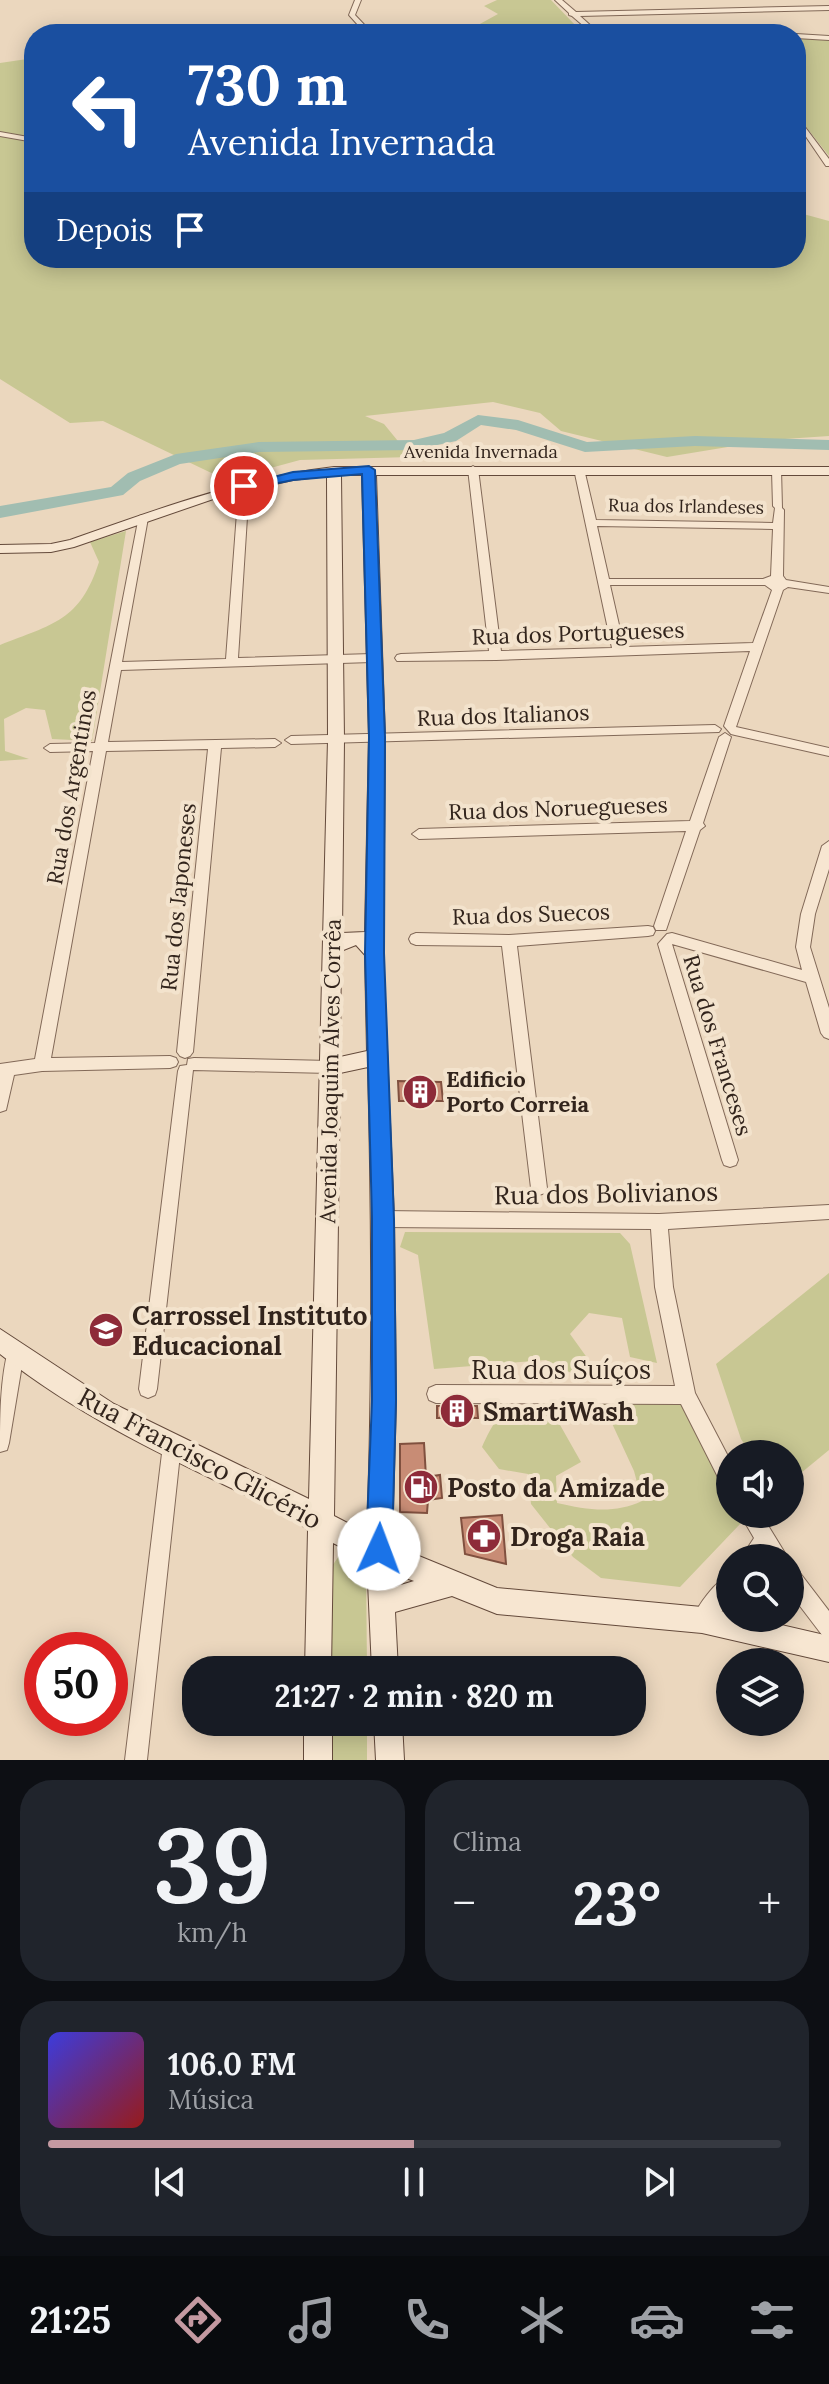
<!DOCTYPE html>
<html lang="pt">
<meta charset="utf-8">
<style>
body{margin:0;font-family:Lora,serif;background:#20242c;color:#f1f3f6;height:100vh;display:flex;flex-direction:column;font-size:30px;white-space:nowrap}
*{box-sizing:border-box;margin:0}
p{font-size:26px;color:#9ea1a6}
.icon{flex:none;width:44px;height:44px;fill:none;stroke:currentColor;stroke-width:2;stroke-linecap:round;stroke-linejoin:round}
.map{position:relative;height:1760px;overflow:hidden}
.sheet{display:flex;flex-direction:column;gap:20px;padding:20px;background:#0d0f14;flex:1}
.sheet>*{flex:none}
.top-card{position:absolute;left:24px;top:24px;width:782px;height:244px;border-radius:32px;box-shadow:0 4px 20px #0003;background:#1a4fa0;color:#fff;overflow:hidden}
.buttons{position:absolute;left:716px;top:1440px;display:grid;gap:16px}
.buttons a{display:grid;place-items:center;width:88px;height:88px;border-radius:50%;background:#171b24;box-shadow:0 4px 20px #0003;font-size:40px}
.speed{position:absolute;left:24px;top:1632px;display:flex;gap:16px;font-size:40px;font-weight:700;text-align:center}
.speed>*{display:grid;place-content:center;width:104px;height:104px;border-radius:50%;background:#171b24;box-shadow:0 4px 20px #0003;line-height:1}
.speed .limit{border:12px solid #d22;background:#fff;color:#111}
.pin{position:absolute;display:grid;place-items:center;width:68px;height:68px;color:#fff;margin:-34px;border:4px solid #fff;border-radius:50%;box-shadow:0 2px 8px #0007}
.me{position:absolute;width:88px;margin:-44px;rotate:2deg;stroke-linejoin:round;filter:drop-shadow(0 0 6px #0008)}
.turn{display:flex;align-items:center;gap:28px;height:168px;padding:0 32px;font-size:36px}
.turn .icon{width:104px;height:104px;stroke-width:2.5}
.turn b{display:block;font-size:56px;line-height:68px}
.then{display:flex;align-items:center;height:76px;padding:0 32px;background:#0003;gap:16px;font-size:30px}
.big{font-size:60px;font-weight:700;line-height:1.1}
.sheet .card{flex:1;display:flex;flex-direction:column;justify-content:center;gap:12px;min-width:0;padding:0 28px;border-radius:32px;background:#20242c}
.sheet .dial{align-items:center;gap:0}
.dial b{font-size:104px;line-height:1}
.song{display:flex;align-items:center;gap:24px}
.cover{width:96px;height:96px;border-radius:12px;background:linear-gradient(135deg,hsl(240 70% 55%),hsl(0 70% 35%))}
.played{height:8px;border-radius:4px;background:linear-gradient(90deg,#c499a1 50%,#363941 50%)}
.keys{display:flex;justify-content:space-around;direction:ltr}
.heat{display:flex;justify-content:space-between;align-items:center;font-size:44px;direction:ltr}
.sheet .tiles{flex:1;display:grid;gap:20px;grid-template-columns:1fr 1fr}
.card:last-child{grid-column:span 2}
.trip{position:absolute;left:182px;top:1656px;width:464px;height:80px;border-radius:32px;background:#171b24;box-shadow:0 4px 20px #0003;font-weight:700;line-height:80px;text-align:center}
.dock{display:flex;height:128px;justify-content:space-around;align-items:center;background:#090b0e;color:#9ea1a6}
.dock .icon{width:56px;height:56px}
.dock .selected{color:#c499a1}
.dock b{font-size:36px;color:#f1f3f6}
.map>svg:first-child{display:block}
.green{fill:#c8c793}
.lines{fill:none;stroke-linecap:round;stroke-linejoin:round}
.river{fill:#a1bdb1;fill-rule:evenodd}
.building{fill:#c88c75;stroke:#80503f;stroke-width:2}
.street-casing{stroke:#826958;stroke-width:2}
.secondary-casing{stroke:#644a3b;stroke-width:2}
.street{fill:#f7e6d1;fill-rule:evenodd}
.secondary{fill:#f7e6d1;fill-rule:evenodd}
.route{fill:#1a73e8;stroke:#114b97;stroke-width:2}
.labels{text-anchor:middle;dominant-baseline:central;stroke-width:8;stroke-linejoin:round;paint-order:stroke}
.far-street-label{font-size:18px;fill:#32241c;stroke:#f3e3cd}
.street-label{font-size:22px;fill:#32241c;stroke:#f3e3cd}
.poi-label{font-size:22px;font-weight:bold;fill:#32241c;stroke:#f3e3cd;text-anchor:start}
.near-street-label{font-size:26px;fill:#32241c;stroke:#f3e3cd}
.near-poi-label{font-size:26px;font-weight:bold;fill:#32241c;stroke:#f3e3cd;text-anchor:start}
</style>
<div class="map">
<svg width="829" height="1760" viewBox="0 0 829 1760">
<rect width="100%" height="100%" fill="#ebd7be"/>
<path class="green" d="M 497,0 L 551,0 L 577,27 L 590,34 L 495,34 L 478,25 L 498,14 L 484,6 Z
M 796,37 L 829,39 L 829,156 L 796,114 Z
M 34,58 L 34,258 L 796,258 L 796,212 L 829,221 L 829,436 L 770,440 L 667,457 L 561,431 L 540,413 L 493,402 L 365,416 L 384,424 L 411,457 L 300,460 L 226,480 L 103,421 L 70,423 L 0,379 L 0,63 Z
M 126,531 L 92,741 L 52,739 L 45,710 L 26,708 L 4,719 L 5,751 L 29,759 L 0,761 L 0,645 C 53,624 80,621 99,562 L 90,542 Z
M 405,1232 L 620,1233 L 630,1244 L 657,1363 L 630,1357 L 622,1318 L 589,1313 L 570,1334 L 593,1366 L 581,1378 L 546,1360 L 434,1369 L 418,1255 L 400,1247 Z
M 829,1273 L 829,1450 L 790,1482 L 790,1454 L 751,1454 L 741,1439 L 716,1364 Z
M 682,1403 L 730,1501 L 730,1514 L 736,1514 L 741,1523 L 680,1587 L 601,1578 L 573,1557 L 531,1504 L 528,1474 L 499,1469 L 482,1447 C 501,1405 507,1407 551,1409 L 581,1462 L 556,1476 L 557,1503 C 588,1510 614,1514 642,1501 L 634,1471 L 603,1404 Z
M 341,1553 L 366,1565 L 367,1670 L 328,1670 L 332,1566 Z
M 328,1722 L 367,1722 L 367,1760 L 328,1760 Z"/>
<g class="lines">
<path class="river" d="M 478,415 L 518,420 L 587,442 L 695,436 L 829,440 L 829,450 L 695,446 L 585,452 L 516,430 L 481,425 L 456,441 L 414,450 L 259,452 L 180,464 L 140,481 L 123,495 L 0,518 L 0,506 L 111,487 L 128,473 L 176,454 L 259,442 L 414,440 L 444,433 Z"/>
</g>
<path class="building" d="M 398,1081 L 441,1082 L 443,1101 L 399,1101 Z
M 437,1406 L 477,1406 L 478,1418 L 437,1418 Z
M 424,1443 L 426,1477 L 440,1475 L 442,1498 L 428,1500 L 427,1513 L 400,1512 L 400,1444 Z
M 502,1515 L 506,1564 L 465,1554 L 461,1518 Z"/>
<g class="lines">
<g class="street-casing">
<path id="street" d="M 355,0 L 361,0 L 355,15 L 373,34 L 366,34 L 349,15 Z
M 555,0 L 562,0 L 576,12 L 829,6 L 829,10 L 580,16 L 600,34 L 593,34 L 572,16 L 569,15 L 569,13 Z
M 716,32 L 778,32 L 781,34 L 713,34 Z
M 796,34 L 829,36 L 829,40 L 796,38 Z
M 796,115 L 829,159 L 829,166 L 826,166 L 796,122 Z
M 0,132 L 34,138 L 34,142 L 0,136 Z
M 473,466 L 478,469 L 501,651 L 612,648 L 574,469 L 575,467 L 583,467 L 584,469 L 596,520 L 773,523 L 775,508 L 773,506 L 772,471 L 777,468 L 781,469 L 782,508 L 784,510 L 783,576 L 786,580 L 829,587 L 829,593 L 788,587 L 783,590 L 736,727 L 829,748 L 829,756 L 735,735 L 731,734 L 724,726 L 750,651 L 496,660 L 397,661 L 395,658 L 397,655 L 401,654 L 489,651 L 468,469 ZM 597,526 L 773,529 L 771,576 L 763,579 L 609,579 ZM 610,585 L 765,585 L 772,590 L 753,643 L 624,647 Z
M 244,483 L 249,486 L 238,658 L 372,654 L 378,658 L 372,662 L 121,670 L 108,742 L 275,739 L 281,743 L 275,747 L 221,748 L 193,1052 L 190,1056 L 185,1058 L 180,1056 L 177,1052 L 208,749 L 106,751 L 51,1058 L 170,1056 L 176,1058 L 178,1062 L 176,1066 L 170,1068 L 42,1071 L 14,1075 L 6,1110 L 0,1112 L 0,1064 L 35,1059 L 93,751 L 50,752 L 44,748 L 50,744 L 95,743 L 139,516 L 143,515 L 148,518 L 122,662 L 226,659 L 239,486 Z
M 715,725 L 721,729 L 719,732 L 291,744 L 285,740 L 291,736 Z
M 725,733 L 731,737 L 703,823 L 705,826 L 700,830 L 666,930 L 656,930 L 654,926 L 686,831 L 419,839 L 412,834 L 419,829 L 690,821 L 719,737 Z
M 829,841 L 829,869 L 815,914 L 810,947 L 829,1008 L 829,1039 L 824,1037 L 821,1033 L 806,982 L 672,944 L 738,1160 L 736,1165 L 730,1167 L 724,1165 L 722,1160 L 658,944 L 667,934 L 672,933 L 802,970 L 796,947 L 801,914 L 822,846 Z
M 648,926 L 653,927 L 655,931 L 653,935 L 648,936 L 517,946 L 547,1188 L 545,1193 L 539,1195 L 533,1193 L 531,1188 L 502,946 L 416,945 L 411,943 L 409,939 L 411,935 L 416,933 L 509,935 Z
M 194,1058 L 330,1061 L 336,1062 L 338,1067 L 336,1072 L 330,1073 L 193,1070 L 157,1389 L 155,1395 L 148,1398 L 141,1395 L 139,1389 L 178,1071 L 180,1066 L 187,1065 L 188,1059 Z
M 829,1205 L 829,1219 L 668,1229 L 673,1287 L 695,1393 L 730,1460 L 730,1490 L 723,1487 L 681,1404 L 436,1403 L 429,1400 L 427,1394 L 429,1388 L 436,1385 L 675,1386 L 655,1287 L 651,1229 L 383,1227 L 377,1224 L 375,1219 L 377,1214 L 383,1211 L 659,1214 Z
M 15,1344 L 21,1347 L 24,1353 L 9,1443 L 7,1450 L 0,1452 C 0,1419 0,1378 9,1347 Z
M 172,1436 L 179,1438 L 181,1445 L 147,1760 L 125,1760 L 163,1445 L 165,1438 Z
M 740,1514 L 761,1514 L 788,1558 L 766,1558 L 765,1556 L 764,1558 L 741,1558 L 754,1538 Z
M 790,1566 L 797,1569 L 829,1611 L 829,1638 L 822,1635 L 790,1593 Z
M 730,1575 L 730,1601 L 709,1627 L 702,1630 L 695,1627 L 692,1620 C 698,1605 715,1581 730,1575 Z"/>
</g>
<g class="secondary-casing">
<path id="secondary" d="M 334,467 L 829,467 L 829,475 L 376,475 L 385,737 L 383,953 L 394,1219 L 396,1400 L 392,1545 L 497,1588 L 702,1607 L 730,1613 L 730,1618 L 751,1618 L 829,1636 L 829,1662 L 702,1633 L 497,1614 L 452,1596 L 395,1612 L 398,1670 L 372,1670 L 367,1560 L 333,1543 L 331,1670 L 305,1670 L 308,1530 L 291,1517 C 191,1468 88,1424 0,1354 L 0,1329 L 114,1404 L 309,1499 L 328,740 L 327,476 L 293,480 L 225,495 L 74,547 L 51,552 L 0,553 L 0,545 L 51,544 L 70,540 C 158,509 241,478 334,467 ZM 341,475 L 362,475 L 369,737 L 365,932 L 342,933 L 344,740 ZM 356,945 L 365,955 L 367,1051 L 340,1057 L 341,951 ZM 368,1067 C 372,1222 373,1377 367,1533 L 334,1516 L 340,1073 ZM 393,1573 L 414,1581 L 394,1587 Z
M 304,1722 L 332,1722 L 332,1760 L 304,1760 Z
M 374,1722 L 402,1722 L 404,1760 L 376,1760 Z"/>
</g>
<use href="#street" class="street"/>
<use href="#secondary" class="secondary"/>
</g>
<path class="route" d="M 369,466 L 375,470 L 385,737 L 384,953 L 394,1219 L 396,1400 L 392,1549 L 388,1558 L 379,1562 L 369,1558 L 366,1549 L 372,1400 L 372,1219 L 365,953 L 369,737 L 362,474 L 293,480 L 244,490 L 238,486 L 293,472 Z"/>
<defs>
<g id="building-disc" transform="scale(1.8)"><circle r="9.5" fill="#8e2b39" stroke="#f3e3cd"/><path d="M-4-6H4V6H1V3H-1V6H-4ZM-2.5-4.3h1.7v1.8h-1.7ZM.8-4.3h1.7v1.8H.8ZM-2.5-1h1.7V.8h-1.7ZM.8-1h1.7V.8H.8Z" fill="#fff"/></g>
<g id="school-disc" transform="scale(1.8)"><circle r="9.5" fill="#8e2b39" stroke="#f3e3cd"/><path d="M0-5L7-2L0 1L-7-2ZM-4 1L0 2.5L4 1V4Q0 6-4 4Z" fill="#fff"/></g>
<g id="fuel-disc" transform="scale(1.8)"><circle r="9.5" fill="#8e2b39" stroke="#f3e3cd"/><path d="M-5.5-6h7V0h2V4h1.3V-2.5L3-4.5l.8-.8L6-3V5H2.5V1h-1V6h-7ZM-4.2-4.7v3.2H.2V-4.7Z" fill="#fff"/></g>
<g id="pharmacy-disc" transform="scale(1.8)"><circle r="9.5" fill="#8e2b39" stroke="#f3e3cd"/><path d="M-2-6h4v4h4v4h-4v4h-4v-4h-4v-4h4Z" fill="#fff"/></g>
</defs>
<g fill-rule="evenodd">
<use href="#building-disc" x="420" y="1092"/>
<use href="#school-disc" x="106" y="1330"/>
<use href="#building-disc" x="457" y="1411"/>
<use href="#fuel-disc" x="421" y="1487"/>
<use href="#pharmacy-disc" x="484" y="1536"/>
</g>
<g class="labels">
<g class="far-street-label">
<text x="481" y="451">Avenida Invernada</text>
<text transform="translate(686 506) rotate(1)">Rua dos Irlandeses</text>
</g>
<g class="street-label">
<text transform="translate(578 633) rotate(-2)">Rua dos Portugueses</text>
<text transform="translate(503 715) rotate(-2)">Rua dos Italianos</text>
<text transform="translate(71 787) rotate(-80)">Rua dos Argentinos</text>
<text transform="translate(558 808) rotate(-2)">Rua dos Noruegueses</text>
<text transform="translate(178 897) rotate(-84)">Rua dos Japoneses</text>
<text transform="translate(531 914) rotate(-2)">Rua dos Suecos</text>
<text transform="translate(718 1045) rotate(73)">Rua dos Franceses</text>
<text transform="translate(330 1071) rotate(-89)">Avenida Joaquim Alves Corrêa</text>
</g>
<g class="poi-label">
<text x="446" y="1079">Edificio<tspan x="446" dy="25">Porto Correia</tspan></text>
</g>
<g class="near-street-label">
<text transform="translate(606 1193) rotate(-1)">Rua dos Bolivianos</text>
<text x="561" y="1369">Rua dos Suíços</text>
<text transform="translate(200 1458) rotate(28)">Rua Francisco Glicério</text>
</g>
<g class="near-poi-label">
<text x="132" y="1315">Carrossel Instituto<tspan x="132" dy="30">Educacional</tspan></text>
<text x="483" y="1411">SmartiWash</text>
<text x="447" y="1487">Posto da Amizade</text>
<text x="510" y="1536">Droga Raia</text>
</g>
</g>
</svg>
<div class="buttons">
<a><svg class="icon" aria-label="sound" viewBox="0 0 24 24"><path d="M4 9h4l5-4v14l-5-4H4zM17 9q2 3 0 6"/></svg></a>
<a><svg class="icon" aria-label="search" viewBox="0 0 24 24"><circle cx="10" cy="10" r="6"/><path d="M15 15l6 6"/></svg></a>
<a><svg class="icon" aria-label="layers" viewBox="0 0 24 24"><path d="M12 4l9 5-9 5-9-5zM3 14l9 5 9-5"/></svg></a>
</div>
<div class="speed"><div class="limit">50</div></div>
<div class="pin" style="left:244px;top:486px;background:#d93025"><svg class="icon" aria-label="arrive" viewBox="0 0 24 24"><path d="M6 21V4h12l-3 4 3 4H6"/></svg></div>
<svg class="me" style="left:379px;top:1549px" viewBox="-20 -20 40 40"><circle r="19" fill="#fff"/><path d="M0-13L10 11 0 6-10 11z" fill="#1a73e8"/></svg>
<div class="trip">21:27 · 2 min · 820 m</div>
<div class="top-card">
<div class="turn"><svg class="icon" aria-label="left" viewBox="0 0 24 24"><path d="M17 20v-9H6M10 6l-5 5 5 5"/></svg><div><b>730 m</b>Avenida Invernada</div></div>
<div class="then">Depois<svg class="icon" aria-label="arrive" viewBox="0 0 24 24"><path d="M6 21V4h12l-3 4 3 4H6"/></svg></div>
</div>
</div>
<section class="sheet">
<div class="tiles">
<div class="card dial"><b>39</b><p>km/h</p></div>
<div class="card"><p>Clima</p>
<div class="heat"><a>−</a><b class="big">23°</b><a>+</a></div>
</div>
<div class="card">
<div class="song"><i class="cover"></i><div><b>106.0 FM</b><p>Música</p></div></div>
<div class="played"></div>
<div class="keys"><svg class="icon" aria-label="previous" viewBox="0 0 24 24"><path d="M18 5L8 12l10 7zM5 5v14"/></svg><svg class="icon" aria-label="pause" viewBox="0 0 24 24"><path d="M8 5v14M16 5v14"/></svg><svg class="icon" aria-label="next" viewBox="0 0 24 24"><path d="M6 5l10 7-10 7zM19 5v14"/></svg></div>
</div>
</div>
</section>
<nav class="dock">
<b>21:25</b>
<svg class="icon selected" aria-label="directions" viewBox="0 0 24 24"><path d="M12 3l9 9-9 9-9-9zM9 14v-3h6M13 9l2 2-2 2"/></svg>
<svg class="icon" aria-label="music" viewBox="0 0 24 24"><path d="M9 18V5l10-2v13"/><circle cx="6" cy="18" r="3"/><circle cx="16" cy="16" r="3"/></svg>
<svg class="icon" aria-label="phone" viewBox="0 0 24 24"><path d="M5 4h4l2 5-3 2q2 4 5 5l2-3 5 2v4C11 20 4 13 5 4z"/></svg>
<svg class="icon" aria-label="climate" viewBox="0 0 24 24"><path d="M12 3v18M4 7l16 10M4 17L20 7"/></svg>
<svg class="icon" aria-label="car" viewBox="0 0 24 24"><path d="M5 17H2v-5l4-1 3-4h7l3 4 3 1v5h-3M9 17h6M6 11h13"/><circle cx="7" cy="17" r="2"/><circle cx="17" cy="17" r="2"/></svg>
<svg class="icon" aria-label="filters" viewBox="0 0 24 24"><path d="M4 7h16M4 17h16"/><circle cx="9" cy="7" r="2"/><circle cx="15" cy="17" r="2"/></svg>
</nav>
